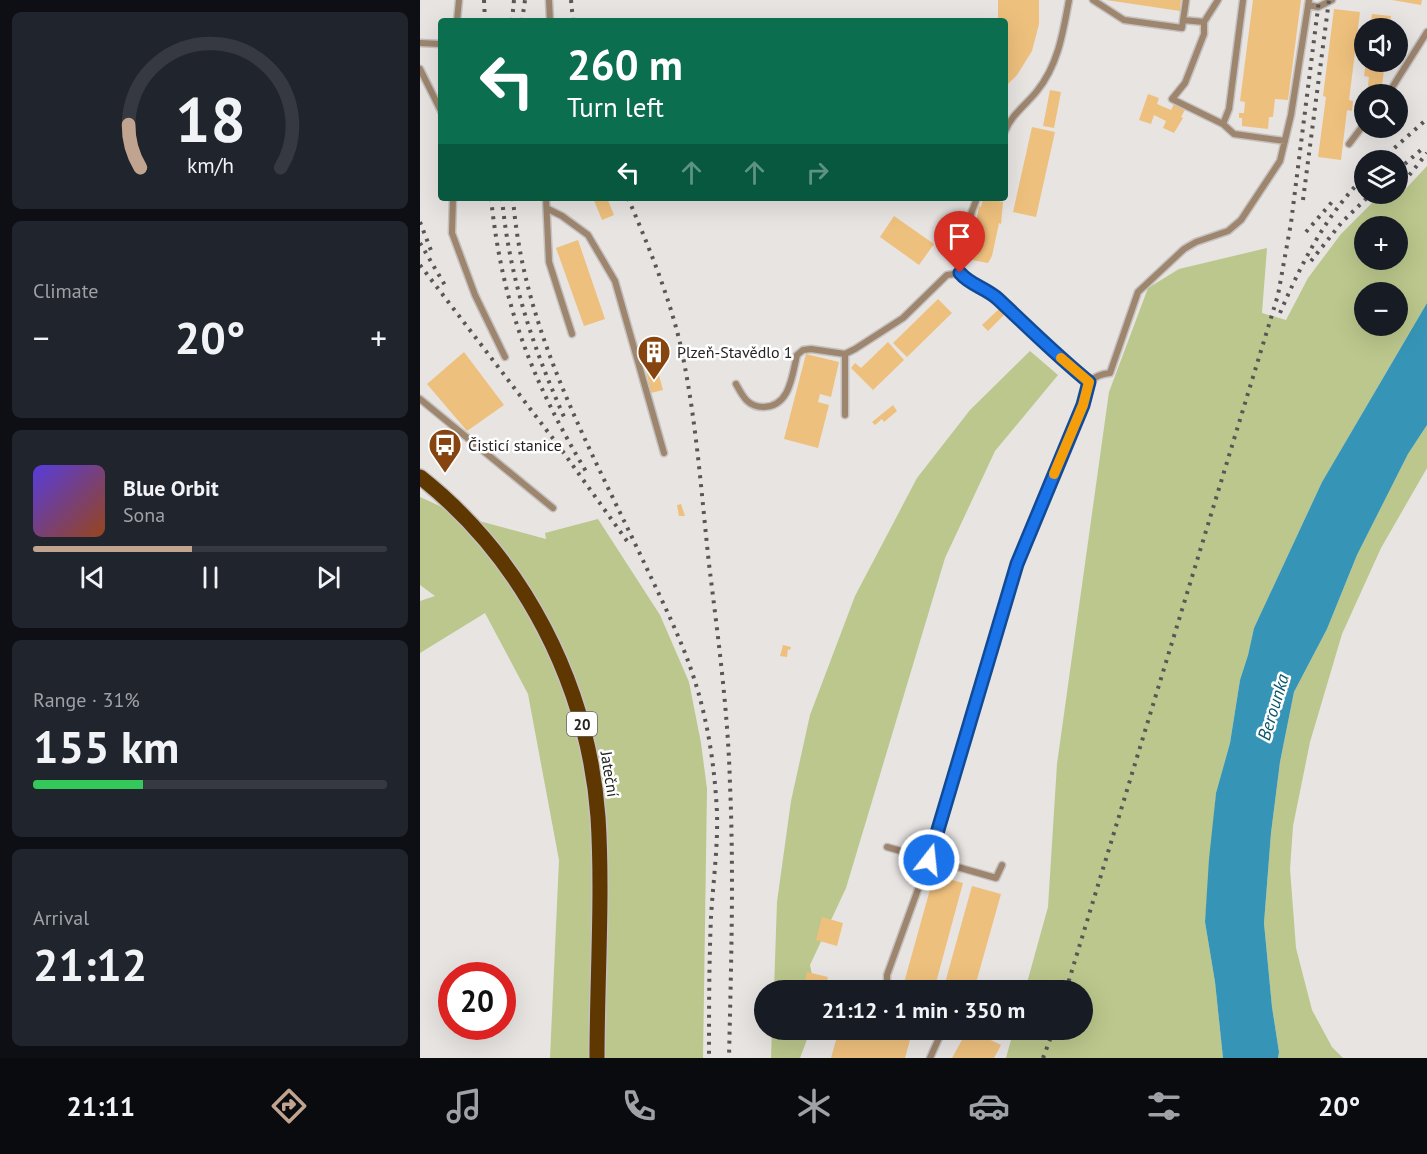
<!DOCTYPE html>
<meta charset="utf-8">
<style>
body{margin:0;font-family:"PT Sans",sans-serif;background:#20242c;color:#f1f3f6;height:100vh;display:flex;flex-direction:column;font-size:22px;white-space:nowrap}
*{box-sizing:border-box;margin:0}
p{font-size:20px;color:#9ea1a6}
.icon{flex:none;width:33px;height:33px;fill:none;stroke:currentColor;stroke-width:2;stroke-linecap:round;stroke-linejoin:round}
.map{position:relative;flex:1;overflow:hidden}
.panel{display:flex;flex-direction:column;gap:12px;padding:12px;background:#0d0f14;width:420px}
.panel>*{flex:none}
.top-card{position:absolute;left:18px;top:18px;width:570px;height:183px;border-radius:6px;box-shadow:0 6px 24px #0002;background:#0b6e4f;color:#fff;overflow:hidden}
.fabs{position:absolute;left:934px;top:18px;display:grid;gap:12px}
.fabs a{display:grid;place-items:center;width:54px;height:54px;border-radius:50%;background:#171b24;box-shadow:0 6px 24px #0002;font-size:30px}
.speed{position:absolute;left:18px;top:962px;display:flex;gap:12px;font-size:30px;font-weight:700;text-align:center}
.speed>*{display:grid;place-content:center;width:78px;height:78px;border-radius:50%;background:#171b24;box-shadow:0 6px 24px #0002;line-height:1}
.speed .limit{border:9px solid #d22;background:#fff;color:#111}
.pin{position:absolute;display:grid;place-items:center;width:51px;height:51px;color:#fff;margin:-62px -26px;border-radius:50% 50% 50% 0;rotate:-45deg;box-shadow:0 0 6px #0007}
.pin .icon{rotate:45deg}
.me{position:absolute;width:66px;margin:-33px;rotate:16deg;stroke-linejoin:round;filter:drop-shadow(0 0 4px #0008)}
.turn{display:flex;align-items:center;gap:21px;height:126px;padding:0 30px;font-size:27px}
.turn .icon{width:78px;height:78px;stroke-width:2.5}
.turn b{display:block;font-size:42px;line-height:51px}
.lanes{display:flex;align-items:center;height:57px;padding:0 30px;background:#0003;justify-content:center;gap:30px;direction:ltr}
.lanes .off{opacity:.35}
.big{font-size:45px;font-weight:700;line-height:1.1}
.panel .card{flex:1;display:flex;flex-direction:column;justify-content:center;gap:9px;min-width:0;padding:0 21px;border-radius:9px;background:#20242c}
.panel .dial{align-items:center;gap:0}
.dial svg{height:156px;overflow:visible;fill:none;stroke:#363941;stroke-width:7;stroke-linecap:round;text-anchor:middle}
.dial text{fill:#f1f3f6;stroke:none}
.song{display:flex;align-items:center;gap:18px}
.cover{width:72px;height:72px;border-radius:9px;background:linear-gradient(135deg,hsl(250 70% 55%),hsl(20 70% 35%))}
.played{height:6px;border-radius:3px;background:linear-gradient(90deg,#c1a48f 45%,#363941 45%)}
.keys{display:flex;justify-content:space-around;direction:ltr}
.heat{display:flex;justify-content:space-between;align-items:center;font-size:33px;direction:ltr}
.charge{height:9px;border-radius:4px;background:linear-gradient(90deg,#34c759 31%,#363941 0)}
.trip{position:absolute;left:334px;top:980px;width:339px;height:60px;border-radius:30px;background:#171b24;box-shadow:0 6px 24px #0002;font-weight:700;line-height:60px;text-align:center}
.tab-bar{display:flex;height:96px;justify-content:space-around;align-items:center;background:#090b0e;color:#9ea1a6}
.tab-bar .icon{width:42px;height:42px}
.tab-bar .active{color:#c1a48f}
.tab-bar b{font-size:27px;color:#f1f3f6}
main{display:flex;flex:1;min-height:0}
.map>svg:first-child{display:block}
.green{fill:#bbc78c;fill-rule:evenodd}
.water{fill:#3695b6}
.building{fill:#eec07d}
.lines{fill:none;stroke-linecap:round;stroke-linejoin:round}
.lane-casing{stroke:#c4c1c0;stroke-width:9}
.primary-casing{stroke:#c4c1c0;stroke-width:18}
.lane{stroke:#9d856e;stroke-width:6}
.primary{stroke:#5f3700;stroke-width:15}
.rail{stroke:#585756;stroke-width:4;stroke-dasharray:3 6;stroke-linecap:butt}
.route-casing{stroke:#114b97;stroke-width:15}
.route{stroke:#1a73e8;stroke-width:10}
.slow{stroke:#f59e0b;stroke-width:10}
.labels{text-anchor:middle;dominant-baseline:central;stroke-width:5;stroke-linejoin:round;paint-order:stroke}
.shield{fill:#fff;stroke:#666665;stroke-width:1.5}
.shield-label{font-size:15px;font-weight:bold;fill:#252423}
.poi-label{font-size:16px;fill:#252423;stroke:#fff;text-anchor:start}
.street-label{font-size:16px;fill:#252423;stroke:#fff}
.water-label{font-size:18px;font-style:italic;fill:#0a586f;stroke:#fff}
</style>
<main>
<section class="panel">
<div class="card dial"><svg viewBox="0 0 100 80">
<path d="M14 69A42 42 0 1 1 86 69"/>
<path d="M14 69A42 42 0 0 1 8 47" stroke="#c1a48f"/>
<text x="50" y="56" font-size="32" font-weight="700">18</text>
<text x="50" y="72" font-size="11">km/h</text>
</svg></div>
<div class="card"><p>Climate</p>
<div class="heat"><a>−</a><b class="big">20°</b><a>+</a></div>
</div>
<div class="card">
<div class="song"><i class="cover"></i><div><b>Blue Orbit</b><p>Sona</p></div></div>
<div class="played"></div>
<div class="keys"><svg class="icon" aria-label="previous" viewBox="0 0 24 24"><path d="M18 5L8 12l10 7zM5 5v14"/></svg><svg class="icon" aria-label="pause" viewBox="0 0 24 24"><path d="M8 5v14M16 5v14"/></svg><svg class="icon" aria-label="next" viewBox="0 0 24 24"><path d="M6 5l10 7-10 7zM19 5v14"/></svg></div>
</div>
<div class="card"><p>Range · 31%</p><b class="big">155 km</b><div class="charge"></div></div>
<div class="card"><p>Arrival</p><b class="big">21:12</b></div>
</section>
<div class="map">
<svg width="1007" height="1058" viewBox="0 0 1007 1058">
<rect width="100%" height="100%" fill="#e7e4e2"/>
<path class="green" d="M 1007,166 L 1007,303 L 902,482 L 834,628 L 828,655 L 820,680 L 810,743 L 796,793 L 785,922 L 795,982 L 803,1058 L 586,1058 L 594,1029 L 663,1029 L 663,990 L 605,990 L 628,907 L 637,764 L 689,392 L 728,288 L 759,269 L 847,248 L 842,313 L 866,320 L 888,278 L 921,234 L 961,194 L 980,195 ZM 945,226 L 978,226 L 978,260 L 945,260 ZM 945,292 L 978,292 L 978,326 L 945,326 Z
M 610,351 L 638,375 L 575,451 L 525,558 L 426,888 L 390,965 L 395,990 L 354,990 L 357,902 L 371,801 L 390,715 L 435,596 L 497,478 L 550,410 Z
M 1007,425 L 1007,468 L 961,548 L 922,634 L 890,742 L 873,826 L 870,869 L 876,948 L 892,1010 L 912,1047 L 923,1058 L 858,1058 L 859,1052 L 852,1007 L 844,923 L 851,833 L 860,762 L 874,692 L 907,629 L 937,555 L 988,454 Z
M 0,497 L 44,517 L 126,539 L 125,533 L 178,519 L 240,615 L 269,682 L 281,743 L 287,789 L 283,1058 L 130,1058 L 139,860 L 108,694 L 65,613 L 0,653 L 0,601 L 15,596 L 0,585 Z
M 352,1029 L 391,1029 L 380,1058 L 351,1058 Z"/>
<path class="water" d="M 1007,303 L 1007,425 L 988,454 L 937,555 L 907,629 L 874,692 L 860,762 L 851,833 L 844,923 L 852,1007 L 859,1052 L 858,1058 L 803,1058 L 795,982 L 785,922 L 789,859 L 796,793 L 810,743 L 820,680 L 828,655 L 834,628 L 902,482 Z"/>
<path class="building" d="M 578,0 L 619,0 L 619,24 L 612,51 L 597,75 L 585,87 L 585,21 L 578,21 Z
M 686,0 L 761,0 L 760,11 Z
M 833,0 L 881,0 L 868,100 L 855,99 L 853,117 L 849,117 L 848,129 L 822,126 L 822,118 L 819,118 L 819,113 L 824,113 L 825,102 L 820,101 Z
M 972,0 L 1002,0 L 1001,5 Z
M 914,9 L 940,12 L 929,100 L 933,101 L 932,111 L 927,110 L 921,160 L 898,157 L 906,97 L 903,96 Z
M 952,14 L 971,16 L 969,28 L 950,28 Z
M 946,62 L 965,62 L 961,94 L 947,94 L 949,77 L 944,76 Z
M 630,90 L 641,92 L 634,128 L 623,126 Z
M 728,94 L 739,98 L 737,104 L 751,110 L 754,104 L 765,110 L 761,117 L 763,118 L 754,133 L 743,128 L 746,121 L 734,115 L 731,124 L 719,120 Z
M 612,127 L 635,132 L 616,217 L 593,212 Z
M 173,198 L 187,198 L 194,215 L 182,220 Z
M 563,198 L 583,202 L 581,224 L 579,223 L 572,256 L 568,263 L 552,260 L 554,252 L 551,251 L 559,206 L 561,207 Z
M 474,216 L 514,244 L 499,265 L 460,237 Z
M 158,240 L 185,319 L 164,326 L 136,248 Z
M 518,299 L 532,313 L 487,357 L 473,343 Z
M 579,309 L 585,314 L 568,331 L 562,325 Z
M 468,342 L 484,360 L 453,390 L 431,368 L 435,363 L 441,368 Z
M 44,352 L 84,405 L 47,431 L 7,384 Z
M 386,354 L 419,362 L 411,397 L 400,394 L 398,402 L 409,405 L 398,448 L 364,439 Z
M 237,368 L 243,390 L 231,393 L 226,371 Z
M 473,405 L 477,411 L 464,422 L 462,419 L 455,425 L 452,422 Z
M 261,504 L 265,516 L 259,516 L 257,505 Z
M 363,645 L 371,647 L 370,650 L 368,649 L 367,657 L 360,656 Z
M 514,875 L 543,883 L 514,990 L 482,990 Z
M 552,886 L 581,894 L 554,990 L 523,990 Z
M 402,917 L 423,923 L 417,946 L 396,940 Z
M 387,972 L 408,977 L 405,990 L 383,990 Z
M 419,1029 L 493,1029 L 485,1058 L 411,1058 Z
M 548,1029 L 581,1045 L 574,1058 L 532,1058 Z"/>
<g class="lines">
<g class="lane-casing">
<path id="lane" d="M 129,0 L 130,21
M 673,0 L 704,20 L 762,28 L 766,0
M 798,0 L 784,22 L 784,34 L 765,83 L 752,99 L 803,124
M 823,0 L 809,109 L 803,124 L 814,134 L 865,141
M 888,5 L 898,7 L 912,0
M 763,20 L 784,22
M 37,21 L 39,0
M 0,43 L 21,44
M 0,69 L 21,111
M 968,94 L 1007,32
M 585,131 C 592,114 606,105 617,91 C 638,65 643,33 649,0
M 929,144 L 945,123
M 33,198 L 32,233 L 55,295 L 85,357
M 126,198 L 129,262 L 152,334
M 557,198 C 547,222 541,246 540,273 C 550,285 566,288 578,299 C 608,327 637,356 669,382
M 128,209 L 142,216 L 168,235 L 195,281 L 244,453
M 316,384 C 323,397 328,407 344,407 C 370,406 372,376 377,355 L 383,350 L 391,349 L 425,354 L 435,349 L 483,318 L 527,275 L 540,273
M 0,399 L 133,508
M 425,415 L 425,354
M 467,847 L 576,878 L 582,865
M 467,990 L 467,975 L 509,859 L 597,564 L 663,405 C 668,385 667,376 690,373 L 718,292 L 764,249 L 776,242 L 808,231 L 821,220 L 860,161 L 871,115 L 889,0
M 510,1058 L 519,1038 L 518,1029"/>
</g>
<g class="primary-casing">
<path id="primary" d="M 0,477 C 104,559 168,685 178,817 C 183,895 177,979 177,1058"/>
</g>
<use href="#lane" class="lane"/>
<use href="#primary" class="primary"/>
<path class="rail" d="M 64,0 L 65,21
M 151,0 L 153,21
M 92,21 L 94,0
M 102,21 L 105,0
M 961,160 L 1007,119
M 978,170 L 1003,148
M 978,189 L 1007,153
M 71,198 C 82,305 112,381 167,473
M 82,198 C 89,277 113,348 145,419
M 93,198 C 103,332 172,451 228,571 C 246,609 265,647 277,688 C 289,728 295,771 297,813 C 298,848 293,883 291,917 C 289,964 289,1011 289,1058
M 208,198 C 228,245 248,293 260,343 C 276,415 281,490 289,564 C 298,637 308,711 310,785 C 314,876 311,967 309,1058
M 883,200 L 909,0
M 0,222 L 12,253
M 886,232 L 912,202
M 0,243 L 26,287
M 891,261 L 922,222 L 951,194
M 0,265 L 141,449 L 207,541
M 860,313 C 882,262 906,215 945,176
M 646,990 L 858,295 L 871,223 L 899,0
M 623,1058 L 634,1029"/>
</g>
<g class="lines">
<g class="route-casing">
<path id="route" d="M 509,860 L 597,564 L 663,405 L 669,382 C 637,356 608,327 578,299 C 566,288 550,285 540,273"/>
</g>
<use href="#route" class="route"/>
<path class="slow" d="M 634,474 L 663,405 L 669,382 L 641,358"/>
</g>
<defs>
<g id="building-pin" transform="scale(1.725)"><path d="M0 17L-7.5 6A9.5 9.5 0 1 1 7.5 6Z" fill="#864411" stroke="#fff"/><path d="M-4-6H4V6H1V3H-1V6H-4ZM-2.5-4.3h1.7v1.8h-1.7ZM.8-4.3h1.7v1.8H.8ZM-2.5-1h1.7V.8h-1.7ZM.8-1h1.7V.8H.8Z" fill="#fff"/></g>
<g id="bus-pin" transform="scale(1.725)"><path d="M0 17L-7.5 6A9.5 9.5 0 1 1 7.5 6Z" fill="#864411" stroke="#fff"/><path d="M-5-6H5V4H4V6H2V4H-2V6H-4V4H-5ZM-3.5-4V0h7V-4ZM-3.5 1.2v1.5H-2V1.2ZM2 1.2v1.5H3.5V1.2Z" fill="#fff"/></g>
</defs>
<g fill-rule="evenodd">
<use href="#building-pin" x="234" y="352"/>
<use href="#bus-pin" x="25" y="445"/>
</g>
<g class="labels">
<rect class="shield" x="147" y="712" width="30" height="24" rx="4.5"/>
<g class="shield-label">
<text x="162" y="724">20</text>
</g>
<g class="poi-label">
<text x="257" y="352">Plzeň-Stavědlo 1</text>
<text x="48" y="445">Čisticí stanice</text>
</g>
<g class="street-label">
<text transform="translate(190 774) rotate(81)">Jateční</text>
</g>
<g class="water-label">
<text transform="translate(853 707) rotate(-73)">Berounka</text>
</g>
</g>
</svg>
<div class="fabs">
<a><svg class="icon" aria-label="sound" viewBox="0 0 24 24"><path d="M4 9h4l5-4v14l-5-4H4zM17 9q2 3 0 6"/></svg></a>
<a><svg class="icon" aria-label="search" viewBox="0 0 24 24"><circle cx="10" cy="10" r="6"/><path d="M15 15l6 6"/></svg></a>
<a><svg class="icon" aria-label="layers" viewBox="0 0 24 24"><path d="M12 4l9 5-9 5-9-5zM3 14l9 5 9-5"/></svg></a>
<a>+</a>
<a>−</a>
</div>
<div class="speed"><div class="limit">20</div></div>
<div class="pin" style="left:540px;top:273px;background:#d93025"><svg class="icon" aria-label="arrive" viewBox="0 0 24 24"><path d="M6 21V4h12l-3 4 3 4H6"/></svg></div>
<svg class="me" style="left:509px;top:860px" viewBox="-20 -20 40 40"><circle r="17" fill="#1a73e8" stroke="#fff" stroke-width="3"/><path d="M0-11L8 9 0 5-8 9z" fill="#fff"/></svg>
<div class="trip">21:12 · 1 min · 350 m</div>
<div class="top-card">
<div class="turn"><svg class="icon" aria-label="left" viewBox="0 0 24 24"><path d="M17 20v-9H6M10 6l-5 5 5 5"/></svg><div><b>260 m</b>Turn left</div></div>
<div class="lanes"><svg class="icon" aria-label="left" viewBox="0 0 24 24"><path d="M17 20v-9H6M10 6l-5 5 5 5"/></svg><svg class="icon off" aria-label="ahead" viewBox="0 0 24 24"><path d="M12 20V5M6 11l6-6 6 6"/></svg><svg class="icon off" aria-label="ahead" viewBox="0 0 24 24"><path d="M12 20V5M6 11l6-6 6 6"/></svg><svg class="icon off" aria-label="right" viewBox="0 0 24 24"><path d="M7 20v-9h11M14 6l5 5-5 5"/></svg></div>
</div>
</div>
</main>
<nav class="tab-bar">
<b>21:11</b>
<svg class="icon active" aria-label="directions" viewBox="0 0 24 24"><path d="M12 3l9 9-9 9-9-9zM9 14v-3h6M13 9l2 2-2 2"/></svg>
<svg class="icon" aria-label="music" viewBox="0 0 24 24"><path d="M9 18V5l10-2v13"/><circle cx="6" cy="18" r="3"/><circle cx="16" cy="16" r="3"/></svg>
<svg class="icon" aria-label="phone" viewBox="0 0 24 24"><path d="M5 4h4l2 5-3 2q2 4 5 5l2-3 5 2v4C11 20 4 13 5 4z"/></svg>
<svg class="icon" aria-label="climate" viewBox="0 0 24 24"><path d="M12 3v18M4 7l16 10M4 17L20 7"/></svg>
<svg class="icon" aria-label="car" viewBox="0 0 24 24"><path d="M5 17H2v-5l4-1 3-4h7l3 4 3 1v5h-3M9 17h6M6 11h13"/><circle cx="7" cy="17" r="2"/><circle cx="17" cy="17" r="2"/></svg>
<svg class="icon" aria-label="filters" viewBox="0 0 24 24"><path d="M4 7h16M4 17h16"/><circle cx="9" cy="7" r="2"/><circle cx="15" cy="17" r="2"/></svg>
<b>20°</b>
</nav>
